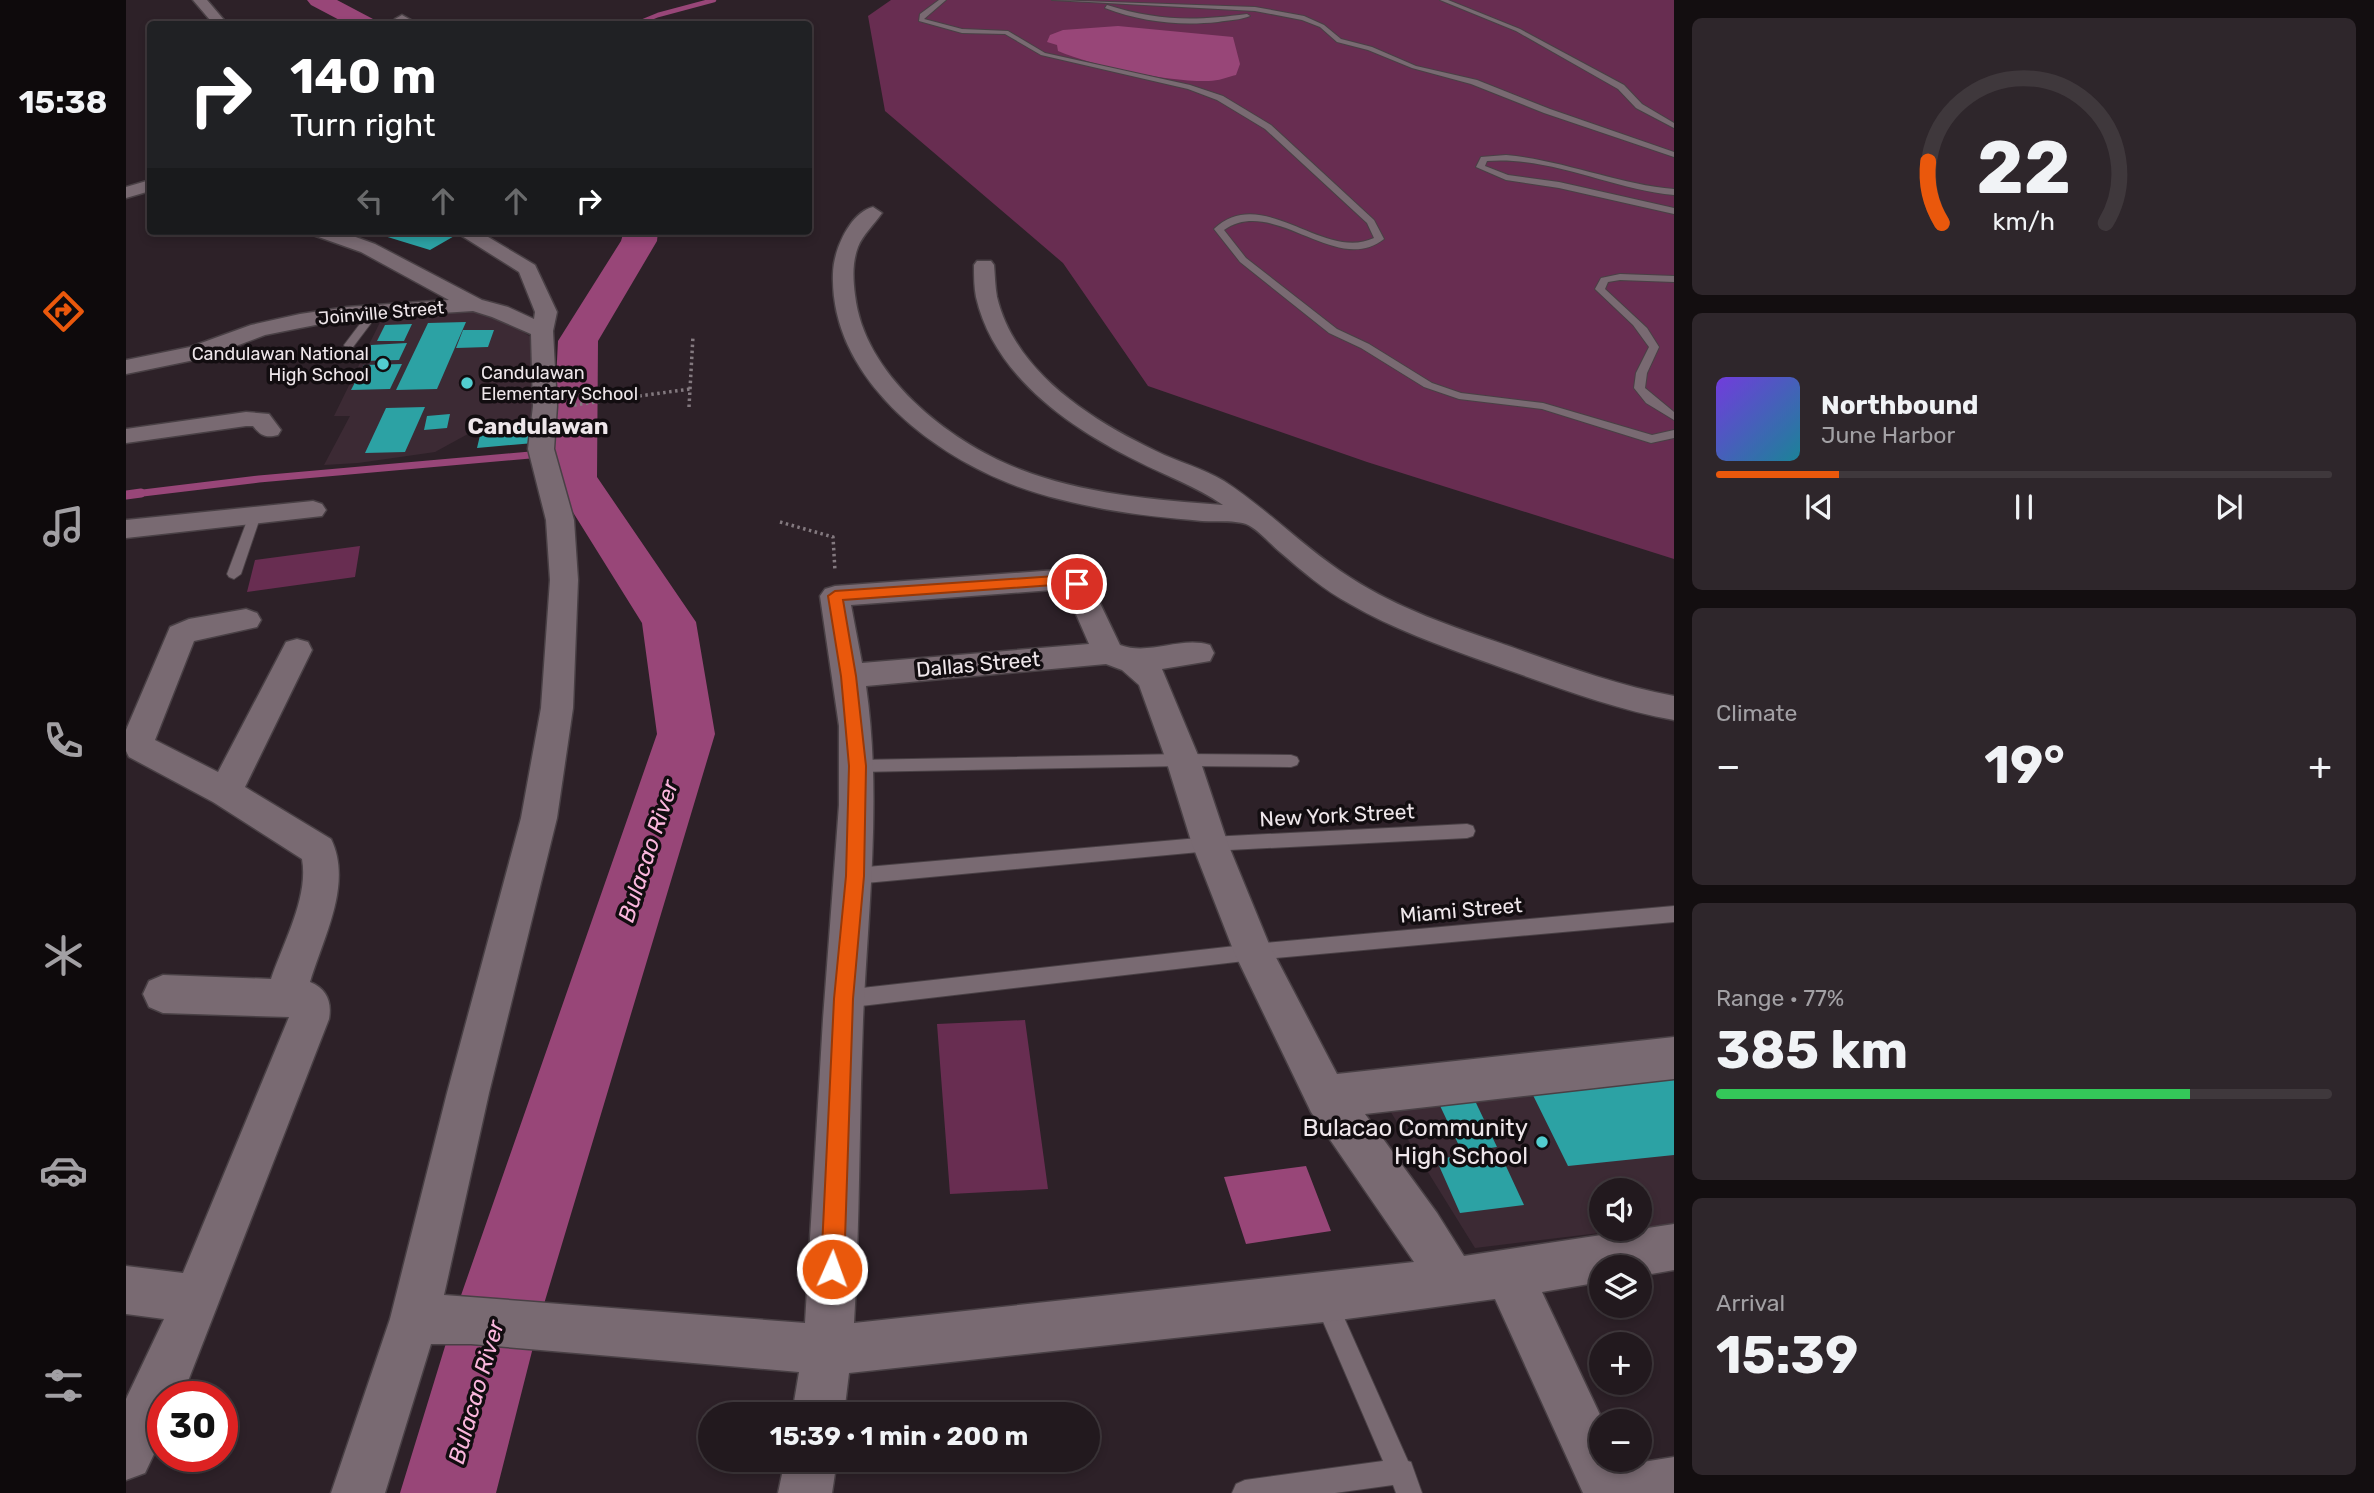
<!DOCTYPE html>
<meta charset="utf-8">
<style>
body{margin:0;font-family:Rubik,sans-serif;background:#2e262b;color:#f1f3f6;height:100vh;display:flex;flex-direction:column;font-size:26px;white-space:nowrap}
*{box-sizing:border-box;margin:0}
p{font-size:23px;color:#a2a0a4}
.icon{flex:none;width:38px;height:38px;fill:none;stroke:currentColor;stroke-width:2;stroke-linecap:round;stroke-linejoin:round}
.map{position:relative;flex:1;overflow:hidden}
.panel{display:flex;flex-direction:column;gap:18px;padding:18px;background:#130e10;width:700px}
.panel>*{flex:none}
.hud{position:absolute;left:21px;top:21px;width:665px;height:214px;border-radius:7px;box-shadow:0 4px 10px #0003,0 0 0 2px #3f383c;background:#202124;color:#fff;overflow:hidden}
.fabs{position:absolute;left:1463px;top:1178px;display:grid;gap:14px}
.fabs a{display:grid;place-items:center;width:63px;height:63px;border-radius:50%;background:#22191e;box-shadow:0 4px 10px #0003,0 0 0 2px #3f383c;font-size:35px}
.speed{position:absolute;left:21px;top:1381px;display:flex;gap:14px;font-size:35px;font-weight:700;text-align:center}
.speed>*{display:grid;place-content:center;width:91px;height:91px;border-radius:50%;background:#22191e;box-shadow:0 4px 10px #0003,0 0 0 2px #3f383c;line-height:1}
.speed .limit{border:10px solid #d22;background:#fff;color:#111}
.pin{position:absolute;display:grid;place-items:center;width:60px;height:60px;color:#fff;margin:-30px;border:4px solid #fff;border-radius:50%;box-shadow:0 2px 7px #0007}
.me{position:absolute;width:77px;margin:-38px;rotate:2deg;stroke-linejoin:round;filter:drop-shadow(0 0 5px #0008)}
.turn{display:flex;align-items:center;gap:24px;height:147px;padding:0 28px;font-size:32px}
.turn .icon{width:91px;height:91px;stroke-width:2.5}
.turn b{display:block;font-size:49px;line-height:60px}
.lanes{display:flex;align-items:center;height:66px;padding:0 28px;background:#0003;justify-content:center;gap:35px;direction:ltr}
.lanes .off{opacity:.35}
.big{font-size:52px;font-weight:700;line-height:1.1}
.panel .card{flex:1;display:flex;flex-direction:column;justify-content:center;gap:10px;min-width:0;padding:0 24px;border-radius:10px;background:#2e262b}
.panel .dial{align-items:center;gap:0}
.dial svg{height:182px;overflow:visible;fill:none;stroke:#3f383c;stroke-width:7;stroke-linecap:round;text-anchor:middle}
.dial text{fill:#f1f3f6;stroke:none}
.song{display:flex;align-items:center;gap:21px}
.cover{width:84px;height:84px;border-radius:10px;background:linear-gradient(135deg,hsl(260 70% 55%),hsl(190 70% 35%))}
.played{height:7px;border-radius:4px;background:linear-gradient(90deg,#ea580c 20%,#3f383c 20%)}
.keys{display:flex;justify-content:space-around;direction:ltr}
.heat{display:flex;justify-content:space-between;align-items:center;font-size:38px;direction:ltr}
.charge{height:10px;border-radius:5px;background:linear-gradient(90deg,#34c759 77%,#3f383c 0)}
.trip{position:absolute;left:572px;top:1402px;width:402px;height:70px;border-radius:35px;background:#22191e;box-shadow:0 4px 10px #0003,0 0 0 2px #3f383c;font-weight:700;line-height:70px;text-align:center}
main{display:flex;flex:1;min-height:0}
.menu{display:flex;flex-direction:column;width:126px;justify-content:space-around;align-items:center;background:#0e0a0c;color:#a2a0a4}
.menu .icon{width:49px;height:49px}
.menu .active{color:#ea580c}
.menu b{font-size:32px;color:#f1f3f6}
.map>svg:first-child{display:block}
.built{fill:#3c2a34}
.green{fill:#682d51}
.water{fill:#984678}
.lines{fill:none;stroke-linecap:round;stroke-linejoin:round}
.stream-far2{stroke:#984678;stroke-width:4.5}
.stream-far1{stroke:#984678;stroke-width:7}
.stream{stroke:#984678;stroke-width:9}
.river{fill:#984678;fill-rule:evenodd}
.building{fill:#2ca2a4}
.lane-casing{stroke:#494045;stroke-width:2}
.street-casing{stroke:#494045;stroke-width:3}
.path{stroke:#83797f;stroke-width:3.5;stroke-dasharray:2.5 3.5;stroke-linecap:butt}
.lane{fill:#796a72;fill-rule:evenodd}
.street{fill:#796a72;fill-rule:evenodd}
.route{fill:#ea580c;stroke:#983908;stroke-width:2}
.poi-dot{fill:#52cdcf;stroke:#120d10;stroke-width:2.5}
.labels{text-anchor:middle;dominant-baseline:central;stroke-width:7;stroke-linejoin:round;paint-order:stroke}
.far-street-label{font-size:18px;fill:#eee6ea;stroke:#120d10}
.far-poi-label{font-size:18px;fill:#eee6ea;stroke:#120d10;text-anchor:end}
.street-label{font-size:21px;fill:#eee6ea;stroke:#120d10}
.far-district-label{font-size:23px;font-weight:bold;fill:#eee6ea;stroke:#120d10}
.water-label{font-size:23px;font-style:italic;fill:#fab6dc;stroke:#120d10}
.near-poi-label{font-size:24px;fill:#eee6ea;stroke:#120d10;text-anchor:end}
</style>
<main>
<nav class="menu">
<b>15:38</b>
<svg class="icon active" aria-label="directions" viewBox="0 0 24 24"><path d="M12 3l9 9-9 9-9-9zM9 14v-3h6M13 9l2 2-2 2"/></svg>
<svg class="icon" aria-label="music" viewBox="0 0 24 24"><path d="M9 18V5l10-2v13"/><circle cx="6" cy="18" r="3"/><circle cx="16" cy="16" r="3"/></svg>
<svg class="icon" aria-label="phone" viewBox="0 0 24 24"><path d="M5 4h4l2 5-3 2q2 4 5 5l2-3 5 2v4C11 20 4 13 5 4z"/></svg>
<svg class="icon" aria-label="climate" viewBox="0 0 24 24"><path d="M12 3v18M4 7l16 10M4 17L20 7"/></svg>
<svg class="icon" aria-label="car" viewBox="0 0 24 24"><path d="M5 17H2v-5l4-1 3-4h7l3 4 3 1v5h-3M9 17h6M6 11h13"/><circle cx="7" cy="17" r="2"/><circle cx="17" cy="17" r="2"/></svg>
<svg class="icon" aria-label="filters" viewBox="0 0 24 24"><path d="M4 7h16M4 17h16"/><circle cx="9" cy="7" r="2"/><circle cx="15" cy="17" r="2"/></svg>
</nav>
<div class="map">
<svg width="1548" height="1493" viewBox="0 0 1548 1493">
<rect width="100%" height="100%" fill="#2d2128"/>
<path class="built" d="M 348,309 L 377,319 L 411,341 L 410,425 L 351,429 L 309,452 L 232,463 L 198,465 L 224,416 L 208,416 L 259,312 Z
M 1548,1061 L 1548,1224 L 1514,1228 L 1514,1190 L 1475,1190 L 1475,1228 L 1507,1229 L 1349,1248 L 1253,1093 Z"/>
<path class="green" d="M 765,0 L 1548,0 L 1548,559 L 1241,462 L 1022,386 L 937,263 L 759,111 L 742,16 Z
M 234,546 L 229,577 L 121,592 L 129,560 Z
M 899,1020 L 922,1189 L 824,1194 L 811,1024 Z"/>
<path class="water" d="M 992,26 L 1107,37 L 1114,64 L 1110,75 C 1102,77 1092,81 1083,81 C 1041,82 971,67 932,51 L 931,45 L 921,42 L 924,35 L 937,30 Z
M 1180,1166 L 1205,1231 L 1120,1244 L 1098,1177 Z"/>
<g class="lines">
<path class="stream-far2" d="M 510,24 L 532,15 L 588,0"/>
<path class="stream-far1" d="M 0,495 L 133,479 L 449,451"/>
<path class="stream" d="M 0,495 L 15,493"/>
<path class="river" d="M 181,0 L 211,0 L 247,19 L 250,24 L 221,24 L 185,5 Z
M 498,231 L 532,231 L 531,241 L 472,341 L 471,477 L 570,622 L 589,734 L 418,1304 L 370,1493 L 274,1493 L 332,1304 L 531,734 L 516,623 L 425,477 L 432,341 L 495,241 Z"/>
</g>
<path class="building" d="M 242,231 L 337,231 L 304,250 Z
M 340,322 L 311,389 L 270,390 L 302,323 Z
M 286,324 L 278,341 L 251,341 L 259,325 Z
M 337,330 L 368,330 L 362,347 L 330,348 Z
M 281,343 L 273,360 L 237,361 L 245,345 Z
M 276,364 L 264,389 L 225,390 L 238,365 Z
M 299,407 L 279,452 L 239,453 L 260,408 Z
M 324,414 L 321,428 L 298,430 L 301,416 Z
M 410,426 L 408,443 L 351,448 L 355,431 Z
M 1548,1068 L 1548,1155 L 1442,1166 L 1401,1083 Z
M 1342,1086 L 1371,1147 L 1336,1152 L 1307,1091 Z
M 1373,1151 L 1398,1205 L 1334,1213 L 1310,1159 Z"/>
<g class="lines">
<g class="lane-casing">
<path id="lane" d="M 813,0 L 820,0 L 798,19 L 836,29 L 882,31 L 919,53 L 1064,85 L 1097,96 L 1145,125 L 1248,220 L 1258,239 C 1210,277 1148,195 1098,230 L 1120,258 L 1211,329 L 1243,344 L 1306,383 L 1335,393 L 1417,403 L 1526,435 L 1548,430 L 1548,438 L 1525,443 L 1416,409 L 1333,399 L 1298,387 L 1235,348 L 1203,333 L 1114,262 L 1088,229 C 1137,183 1197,262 1248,238 L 1241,223 L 1139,129 L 1091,100 L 1062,89 L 915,55 L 879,34 L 836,33 L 793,21 L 794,14 Z
M 926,0 L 1129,7 L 1178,16 L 1198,25 L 1215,39 L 1246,47 L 1290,66 L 1351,80 L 1424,109 L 1548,152 L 1548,157 L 1418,113 L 1345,84 L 1286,68 L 1242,50 L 1211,42 L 1194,27 L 1176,20 L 1129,11 Z
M 1314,0 L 1322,0 L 1394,29 L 1498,85 L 1516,104 L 1548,123 L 1548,128 L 1510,108 L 1492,89 L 1390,31 Z
M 981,5 C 1031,21 1069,21 1121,14 L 1124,16 C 1115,20 1103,20 1092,22 C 1053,26 1016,22 979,8 Z
M 1380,155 C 1437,160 1491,184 1548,189 L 1548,195 C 1485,189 1425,156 1361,161 L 1359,166 L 1382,175 L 1433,182 L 1548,208 L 1548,214 L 1433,188 L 1380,180 L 1350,167 L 1355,157 Z
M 1494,274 L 1548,276 L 1548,282 L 1494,280 L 1482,282 L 1479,289 L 1521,328 L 1533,347 L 1521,373 L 1519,388 L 1548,412 L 1548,420 L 1520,403 L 1508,388 L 1510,373 L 1523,347 L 1507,325 L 1469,289 L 1475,278 Z
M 246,308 L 255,310 L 227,347 L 219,347 L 218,345 Z
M 128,514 L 134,518 L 115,574 L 108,579 L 103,577 L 101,574 L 122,518 Z
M 1057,754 L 1165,755 L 1171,757 L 1173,761 L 1171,765 L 1165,767 L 1057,766 L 731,772 L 725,771 L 723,766 L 725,761 L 731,760 Z
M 1341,824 L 1347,826 L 1349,831 L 1347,836 L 1341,838 L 1084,851 L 729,884 L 723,881 L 720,876 L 723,871 L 729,868 L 1084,837 Z
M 1548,906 L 1548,922 L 1127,960 L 718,1008 L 711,1005 L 709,999 L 711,993 L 718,990 L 1127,944 Z
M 1200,1292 L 1208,1295 L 1282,1461 L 1285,1462 L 1296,1493 L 1270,1493 L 1267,1485 L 1209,1493 L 1106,1493 L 1110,1484 L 1119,1480 L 1257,1461 L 1189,1303 L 1192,1295 Z"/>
</g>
<g class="street-casing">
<path id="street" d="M 67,0 L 81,0 L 98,20 L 97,24 L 83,24 L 84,20 Z
M 276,15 L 292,24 C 284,25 274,26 269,19 Z
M 24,180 L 24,191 L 0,198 L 0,187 Z
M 747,207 L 756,213 C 748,225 737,234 732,247 C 726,263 727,279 729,295 C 738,375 822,441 893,469 C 957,494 1029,500 1097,505 C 1070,486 1040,476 1011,461 C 944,428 868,376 850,297 C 848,287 848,276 848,265 L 851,261 L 865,261 L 868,265 C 869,276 869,286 871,297 C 889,372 965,420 1030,451 C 1052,462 1077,468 1098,481 C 1143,510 1180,550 1225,578 C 1273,609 1327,627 1380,645 C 1436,665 1490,685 1548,696 L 1548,720 C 1483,708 1422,684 1360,662 C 1313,645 1267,629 1224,604 C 1198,590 1176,571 1154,552 C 1144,544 1131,528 1120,524 C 1107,520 1090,522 1076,521 C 1044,518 1011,515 978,509 C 943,502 906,494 873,479 C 792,444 704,370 707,274 C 707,252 723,213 747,207 Z
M 184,231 L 213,231 L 249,244 L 356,300 L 382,307 L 408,319 L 409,312 L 393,272 L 328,231 L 352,231 L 409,265 L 431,312 L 427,331 L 431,406 L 428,449 L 448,520 L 452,580 L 447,708 L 431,818 L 363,1093 L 318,1295 L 679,1323 L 697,1019 L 713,805 L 713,726 L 694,596 L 699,589 L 709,586 L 944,569 L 960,574 L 994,645 C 1024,656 1054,636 1084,645 L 1088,653 L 1084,661 L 1036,669 L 1074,760 L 1102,844 L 1143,944 L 1211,1074 L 1548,1037 L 1548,1079 L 1239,1114 L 1311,1213 L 1338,1256 L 1548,1224 L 1548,1270 L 1514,1276 L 1514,1267 L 1475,1267 L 1475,1282 L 1416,1292 L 1477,1421 L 1475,1421 L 1475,1460 L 1496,1460 L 1498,1465 L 1548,1457 L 1548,1493 L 1457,1493 L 1369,1299 L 1198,1322 L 723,1373 L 718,1414 L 666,1414 L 673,1372 L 345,1344 L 305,1344 L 259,1493 L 205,1493 L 264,1319 L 321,1093 L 395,818 L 415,708 L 424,580 L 420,520 L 402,449 L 407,406 L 405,334 L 366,317 L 347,311 L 221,319 L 174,328 L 139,335 L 78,358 L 0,374 L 0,360 L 64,347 L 125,325 L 174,314 L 221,307 L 323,300 L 235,252 L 187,235 ZM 939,589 L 963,644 L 736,663 L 725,605 ZM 980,664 L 996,670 L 1013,685 L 1040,760 L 1066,844 L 1108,952 L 1185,1112 L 1288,1262 L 728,1323 C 734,1222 733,1121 737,1020 C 742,909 756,797 740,686 Z
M 120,412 L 143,414 L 155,430 L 152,435 C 140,438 135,436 127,426 L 120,426 L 0,443 L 0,429 Z
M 187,501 L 196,504 L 200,510 L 196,516 L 0,538 L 0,520 Z
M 120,609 L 131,613 L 135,620 L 131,627 L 68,641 L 29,740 L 92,772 L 160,642 L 171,639 L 182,642 L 186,650 L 119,787 L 205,839 C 227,884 197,938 184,982 C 201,989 206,1002 203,1019 L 57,1394 L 55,1396 L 37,1396 L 37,1435 L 19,1473 L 0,1480 L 0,1399 L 38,1319 L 0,1314 L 0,1266 L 57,1273 L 163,1017 L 37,1013 L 23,1007 L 17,994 L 23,981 L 37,975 L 145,979 C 157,943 183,897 176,859 L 87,802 L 3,757 L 0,751 L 0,730 L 44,627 L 63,619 Z
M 659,1460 L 711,1460 L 706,1493 L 652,1493 Z"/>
</g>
<path class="path" d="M 448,405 L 564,389
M 563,407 L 567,336
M 654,522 L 707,537 L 709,571"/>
<use href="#lane" class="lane"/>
<use href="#street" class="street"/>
</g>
<path class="route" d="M 944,575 L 956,581 L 956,588 L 951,589 L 941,584 L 717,600 L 730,676 L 740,766 L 738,876 L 727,999 L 718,1269 L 714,1277 L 706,1281 L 698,1277 L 695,1269 L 708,999 L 720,876 L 723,766 L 715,676 L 702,596 L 709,591 Z"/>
<g class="poi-dot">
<circle cx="257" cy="364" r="7"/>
<circle cx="341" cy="383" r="7"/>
<circle cx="1416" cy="1142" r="7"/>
</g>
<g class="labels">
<g class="far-street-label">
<text transform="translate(255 313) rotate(-5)">Joinville Street</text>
</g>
<g class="far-poi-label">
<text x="243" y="354">Candulawan National<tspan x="243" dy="21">High School</tspan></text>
<text x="355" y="373" text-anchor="start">Candulawan<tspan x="355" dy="21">Elementary School</tspan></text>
</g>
<g class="street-label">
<text transform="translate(852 664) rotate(-5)">Dallas Street</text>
<text transform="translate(1211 815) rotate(-3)">New York Street</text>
<text transform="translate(1335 910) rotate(-5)">Miami Street</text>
</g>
<g class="far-district-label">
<text x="412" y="426">Candulawan</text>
</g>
<g class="water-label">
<text transform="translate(522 851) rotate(-72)">Bulacao River</text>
<text transform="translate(350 1392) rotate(-74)">Bulacao River</text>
</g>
<g class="near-poi-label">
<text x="1402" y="1128">Bulacao Community<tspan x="1402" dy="28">High School</tspan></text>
</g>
</g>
</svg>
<div class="fabs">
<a><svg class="icon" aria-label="sound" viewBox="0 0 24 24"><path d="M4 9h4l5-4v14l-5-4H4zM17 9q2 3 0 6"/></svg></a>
<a><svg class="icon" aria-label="layers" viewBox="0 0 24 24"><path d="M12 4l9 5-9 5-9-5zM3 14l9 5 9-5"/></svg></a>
<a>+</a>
<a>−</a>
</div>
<div class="speed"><div class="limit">30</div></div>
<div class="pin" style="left:951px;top:584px;background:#d93025"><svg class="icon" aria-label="arrive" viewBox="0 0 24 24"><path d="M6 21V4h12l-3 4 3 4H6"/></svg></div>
<svg class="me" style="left:706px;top:1269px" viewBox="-20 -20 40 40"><circle r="17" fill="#ea580c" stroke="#fff" stroke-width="3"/><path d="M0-11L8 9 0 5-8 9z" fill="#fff"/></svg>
<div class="trip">15:39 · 1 min · 200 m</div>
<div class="hud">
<div class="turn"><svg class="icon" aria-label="right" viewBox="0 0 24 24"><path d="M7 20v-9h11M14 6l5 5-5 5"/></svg><div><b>140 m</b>Turn right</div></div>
<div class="lanes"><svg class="icon off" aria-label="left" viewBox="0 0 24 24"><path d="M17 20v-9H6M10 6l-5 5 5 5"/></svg><svg class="icon off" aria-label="ahead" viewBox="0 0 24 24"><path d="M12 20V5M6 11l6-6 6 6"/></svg><svg class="icon off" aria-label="ahead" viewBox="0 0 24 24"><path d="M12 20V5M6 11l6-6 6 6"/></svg><svg class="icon" aria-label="right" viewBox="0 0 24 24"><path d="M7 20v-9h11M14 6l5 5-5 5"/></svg></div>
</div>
</div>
<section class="panel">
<div class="card dial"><svg viewBox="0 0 100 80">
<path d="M14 69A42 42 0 1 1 86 69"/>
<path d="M14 69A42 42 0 0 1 8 42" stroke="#ea580c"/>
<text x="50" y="56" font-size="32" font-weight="700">22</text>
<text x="50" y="72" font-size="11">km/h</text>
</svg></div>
<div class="card">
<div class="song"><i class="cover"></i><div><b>Northbound</b><p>June Harbor</p></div></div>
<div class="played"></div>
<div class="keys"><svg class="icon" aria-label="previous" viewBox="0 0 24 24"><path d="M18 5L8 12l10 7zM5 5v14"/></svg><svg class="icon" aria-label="pause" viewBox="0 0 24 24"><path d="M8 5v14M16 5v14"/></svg><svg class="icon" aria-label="next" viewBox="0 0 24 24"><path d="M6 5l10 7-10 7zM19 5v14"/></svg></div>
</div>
<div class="card"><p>Climate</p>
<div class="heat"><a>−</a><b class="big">19°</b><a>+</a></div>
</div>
<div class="card"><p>Range · 77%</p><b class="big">385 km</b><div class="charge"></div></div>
<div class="card"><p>Arrival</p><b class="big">15:39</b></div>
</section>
</main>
